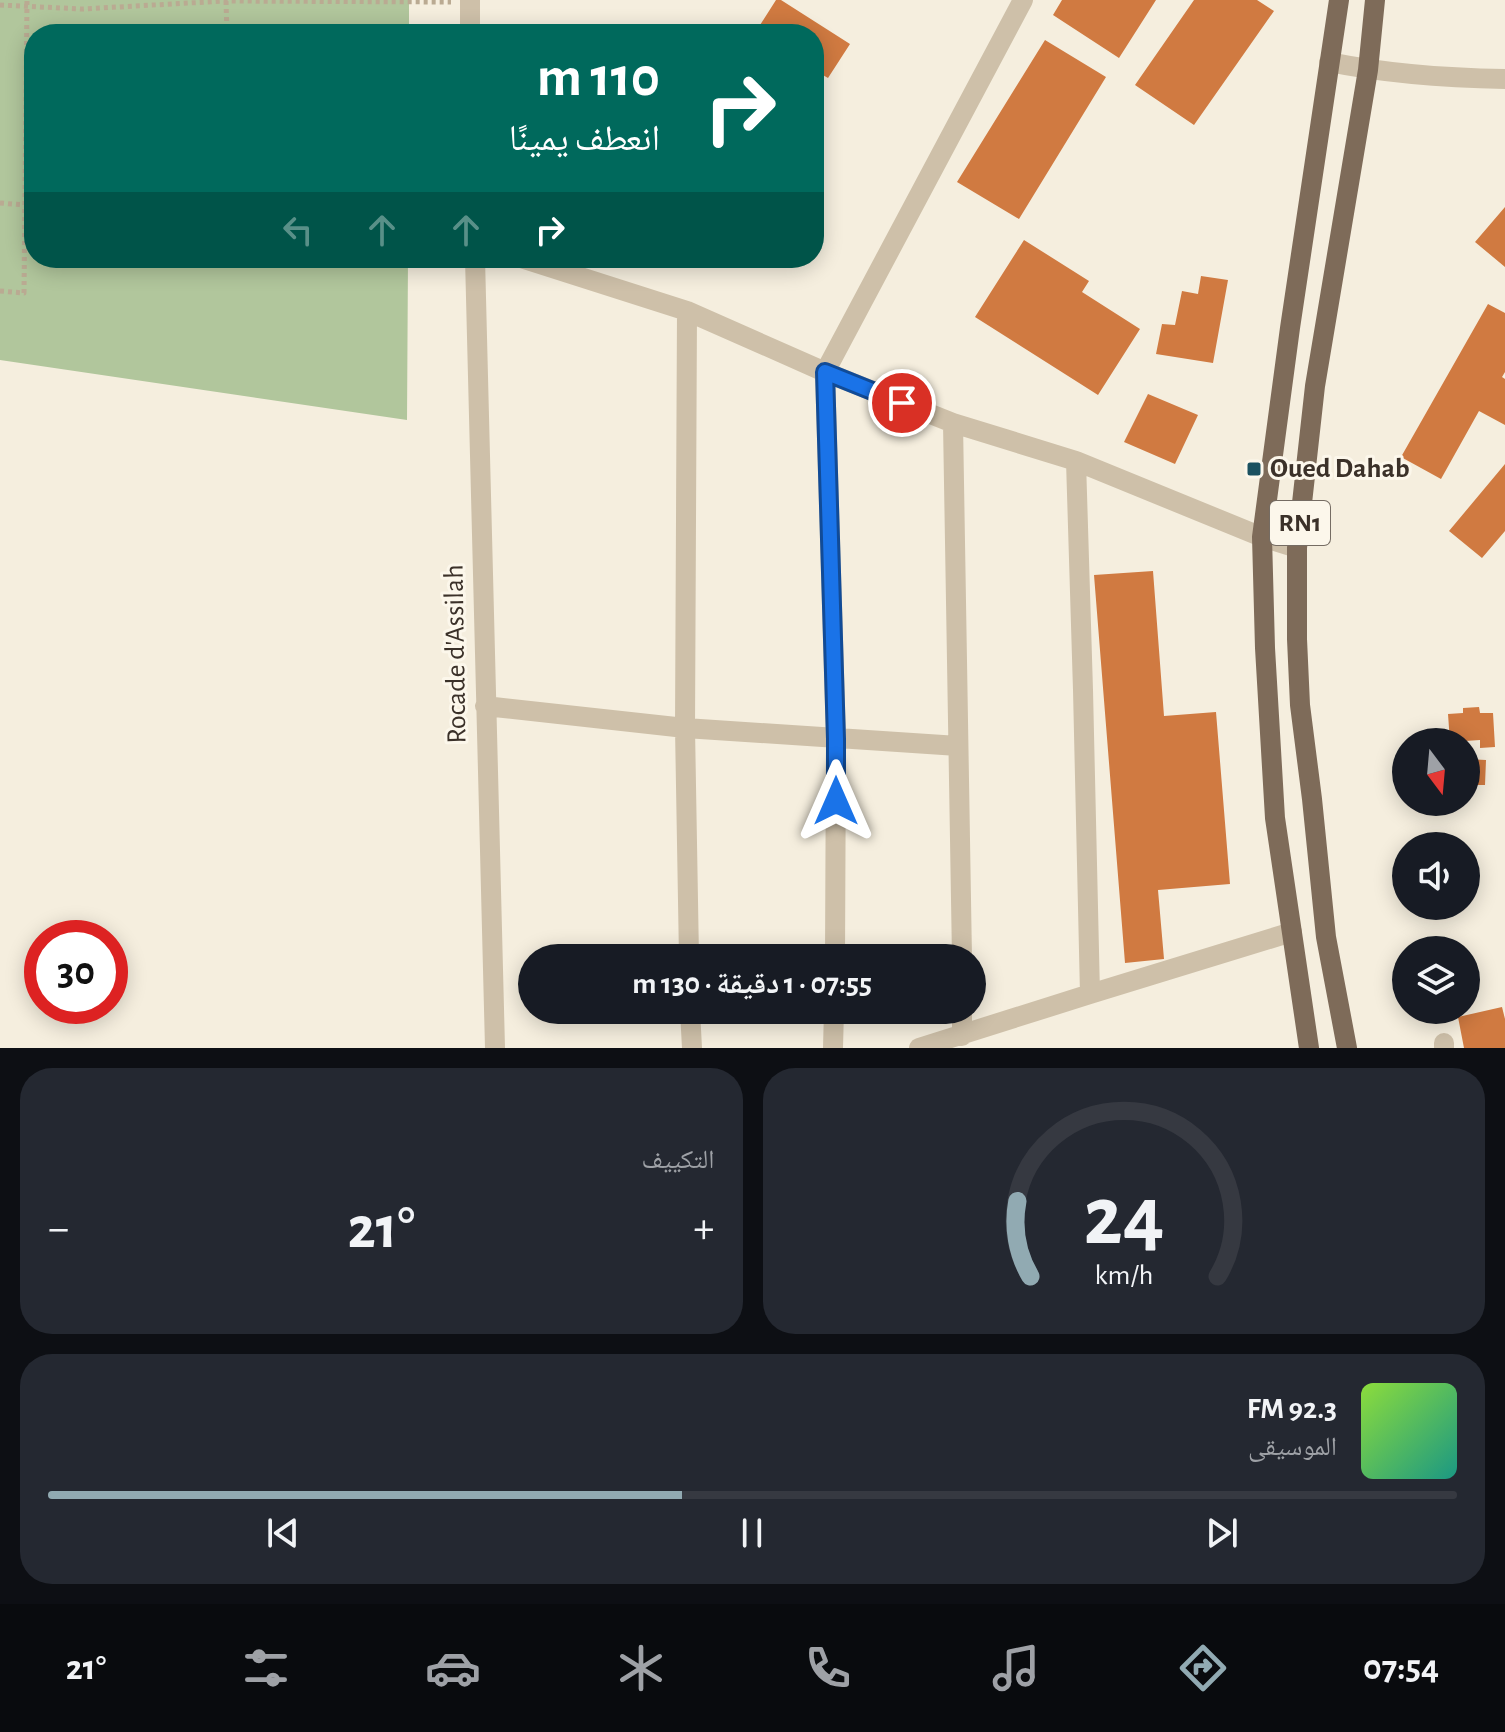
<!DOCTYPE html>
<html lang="ar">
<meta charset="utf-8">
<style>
body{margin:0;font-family:"Alegreya Sans","Noto Naskh Arabic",sans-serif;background:#242831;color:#f1f3f6;direction:rtl;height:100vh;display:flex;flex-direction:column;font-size:30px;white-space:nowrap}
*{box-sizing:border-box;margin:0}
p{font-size:26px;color:#9ea1a6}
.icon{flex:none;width:44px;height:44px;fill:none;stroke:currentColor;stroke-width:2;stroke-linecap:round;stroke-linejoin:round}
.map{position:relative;height:1048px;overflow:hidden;direction:ltr}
.drawer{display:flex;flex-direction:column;gap:20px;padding:20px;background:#0d0f14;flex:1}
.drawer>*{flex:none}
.top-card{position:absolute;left:24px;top:24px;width:800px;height:244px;border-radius:32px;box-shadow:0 4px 20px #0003;direction:rtl;background:#00695c;color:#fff;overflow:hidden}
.needle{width:52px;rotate:164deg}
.controls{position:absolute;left:1392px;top:728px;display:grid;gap:16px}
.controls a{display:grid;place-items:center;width:88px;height:88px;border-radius:50%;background:#171b24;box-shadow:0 4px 20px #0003;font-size:40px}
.speed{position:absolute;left:24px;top:920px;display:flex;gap:16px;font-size:40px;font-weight:700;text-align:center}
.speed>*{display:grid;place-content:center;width:104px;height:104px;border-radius:50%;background:#171b24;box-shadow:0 4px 20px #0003;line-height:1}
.speed .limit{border:12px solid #d22;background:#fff;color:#111}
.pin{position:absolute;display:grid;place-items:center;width:68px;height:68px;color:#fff;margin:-34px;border:4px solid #fff;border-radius:50%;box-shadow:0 2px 8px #0007}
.me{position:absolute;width:88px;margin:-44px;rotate:0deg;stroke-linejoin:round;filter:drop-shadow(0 0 6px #0008)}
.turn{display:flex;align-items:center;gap:28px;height:168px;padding:0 32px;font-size:36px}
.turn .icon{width:104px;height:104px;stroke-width:2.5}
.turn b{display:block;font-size:56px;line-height:68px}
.lanes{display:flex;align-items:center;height:76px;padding:0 32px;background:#0003;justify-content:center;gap:40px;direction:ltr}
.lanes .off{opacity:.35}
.big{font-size:60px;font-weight:700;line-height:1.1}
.drawer .card{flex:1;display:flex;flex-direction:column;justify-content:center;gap:12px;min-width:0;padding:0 28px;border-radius:32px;background:#242831}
.drawer .dial{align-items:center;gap:0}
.dial svg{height:208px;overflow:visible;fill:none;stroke:#363941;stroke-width:7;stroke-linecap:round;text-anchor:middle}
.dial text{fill:#f1f3f6;stroke:none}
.song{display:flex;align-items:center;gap:24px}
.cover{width:96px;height:96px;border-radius:12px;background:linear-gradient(135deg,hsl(90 70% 55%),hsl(170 70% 35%))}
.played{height:8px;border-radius:4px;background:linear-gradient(90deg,#91aab2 45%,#363941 45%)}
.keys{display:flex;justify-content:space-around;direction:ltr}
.heat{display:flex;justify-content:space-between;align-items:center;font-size:44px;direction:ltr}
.drawer .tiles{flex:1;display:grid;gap:20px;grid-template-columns:1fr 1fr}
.card:last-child{grid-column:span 2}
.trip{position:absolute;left:518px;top:944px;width:468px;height:80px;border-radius:40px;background:#171b24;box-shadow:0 4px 20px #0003;font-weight:700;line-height:80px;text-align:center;direction:rtl}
.tab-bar{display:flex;height:128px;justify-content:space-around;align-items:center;background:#090b0e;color:#9ea1a6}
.tab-bar .icon{width:56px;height:56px}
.tab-bar .on{color:#91aab2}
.tab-bar b{font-size:36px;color:#f1f3f6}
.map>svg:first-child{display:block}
.green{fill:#b1c69c}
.building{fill:#d07a41}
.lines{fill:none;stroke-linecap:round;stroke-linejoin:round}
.path{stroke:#baaa92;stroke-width:5;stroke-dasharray:4 4;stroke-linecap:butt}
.minor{stroke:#cec0a9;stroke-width:20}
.major{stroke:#7e6b59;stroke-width:20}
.route-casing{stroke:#114b97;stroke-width:20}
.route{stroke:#1a73e8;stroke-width:14}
.poi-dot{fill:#1b5160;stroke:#fcf7eb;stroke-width:3}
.labels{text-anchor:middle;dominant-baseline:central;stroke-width:6;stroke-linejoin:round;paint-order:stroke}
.shield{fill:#fcf7eb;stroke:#756c63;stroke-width:2}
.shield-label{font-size:26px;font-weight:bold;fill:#3b3129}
.poi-label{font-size:28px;font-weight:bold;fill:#3b3129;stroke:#fcf7eb;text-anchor:start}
.street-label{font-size:28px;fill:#3b3129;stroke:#fcf7eb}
</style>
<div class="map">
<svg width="1505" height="1048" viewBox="0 0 1505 1048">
<rect width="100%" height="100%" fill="#f5eede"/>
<path class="green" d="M 0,0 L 409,0 L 409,34 L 34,34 L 34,258 L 408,258 L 407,420 L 0,360 Z"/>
<path class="building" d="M 776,0 L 781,0 L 850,44 L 828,78 L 814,70 L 814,34 L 758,34 L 755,33 Z
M 1062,0 L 1156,0 L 1119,58 L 1053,15 Z
M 1194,0 L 1257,0 L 1274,11 L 1194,125 L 1135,85 Z
M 1045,40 L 1106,77 L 1019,219 L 957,182 Z
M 1505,207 L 1505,267 L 1475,242 Z
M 1024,240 L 1089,281 L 1082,292 L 1140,329 L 1098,395 L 975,317 Z
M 1201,276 L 1228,280 L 1213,363 L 1156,354 L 1162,324 L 1175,325 L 1182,291 L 1198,294 Z
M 1488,304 L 1505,313 L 1505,372 L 1502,377 L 1505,379 L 1505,425 L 1479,411 L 1441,479 L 1401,457 Z
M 1148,394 L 1198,415 L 1175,464 L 1124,442 Z
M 1505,464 L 1505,531 L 1482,558 L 1449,531 Z
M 1153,571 L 1164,716 L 1216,712 L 1230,884 L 1158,890 L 1164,959 L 1125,963 L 1094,575 Z
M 1479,707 L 1480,713 L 1493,713 L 1495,747 L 1480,748 L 1480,740 L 1450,742 L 1448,714 L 1463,713 L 1463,708 Z
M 1466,759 L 1486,760 L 1485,785 L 1466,785 Z
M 1502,1007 L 1505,1019 L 1505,1048 L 1464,1048 L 1458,1017 Z"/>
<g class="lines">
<path class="path" d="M 226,1 L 227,34
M 0,5 L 82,9 L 225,1 L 451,2
M 0,203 L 25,205
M 0,291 L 24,293 L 27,0"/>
<path class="minor" d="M 470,0 L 470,34
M 1329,62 C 1388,74 1445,78 1505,79
M 475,258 L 495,1048
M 521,258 L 687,311 L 825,372 L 953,423 L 1076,461 L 1262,537 L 1297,548
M 687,311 L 685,728 L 689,958
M 953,423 L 962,958
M 1076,461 L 1083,690 L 1090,994
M 485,706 L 685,728 L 958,746
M 835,958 L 836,739 L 825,372 L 1023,0
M 690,1010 L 692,1048
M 962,1010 L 962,1036
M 1444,1043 L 1444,1048
M 833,1048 L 834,1010
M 919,1048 L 1090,994 L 1292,932"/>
<path class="major" d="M 1309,1048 L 1275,818 L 1265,648 L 1262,537 L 1290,328 L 1339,0
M 1347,1048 L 1326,937 L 1312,799 L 1300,705 L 1297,639 L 1297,548 L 1315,386 L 1368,70 L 1375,0"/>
</g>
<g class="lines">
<g class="route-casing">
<path id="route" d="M 836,801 L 836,739 L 825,372 L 902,403"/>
</g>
<use href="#route" class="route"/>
</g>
<rect class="poi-dot" x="1246" y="461" width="16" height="16" rx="4"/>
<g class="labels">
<rect class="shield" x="1270" y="501" width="60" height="44" rx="6"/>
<g class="shield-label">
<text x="1300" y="523">RN1</text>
</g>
<g class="poi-label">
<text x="1270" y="469">Oued Dahab</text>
</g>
<g class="street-label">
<text transform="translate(456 654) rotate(-91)">Rocade d'Assilah</text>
</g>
</g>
</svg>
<div class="controls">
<a><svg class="needle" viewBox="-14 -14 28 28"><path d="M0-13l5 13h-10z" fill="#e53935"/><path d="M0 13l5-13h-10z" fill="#9ea1a6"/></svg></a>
<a><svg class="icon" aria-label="sound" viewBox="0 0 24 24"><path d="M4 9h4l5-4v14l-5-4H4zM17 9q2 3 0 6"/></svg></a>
<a><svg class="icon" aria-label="layers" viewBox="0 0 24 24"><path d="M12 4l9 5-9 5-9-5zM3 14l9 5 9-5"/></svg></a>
</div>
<div class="speed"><div class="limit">30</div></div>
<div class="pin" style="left:902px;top:403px;background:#d93025"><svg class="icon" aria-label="arrive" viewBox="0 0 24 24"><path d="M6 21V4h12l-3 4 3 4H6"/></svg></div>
<svg class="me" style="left:836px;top:801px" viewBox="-20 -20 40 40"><path d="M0-17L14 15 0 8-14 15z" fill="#1a73e8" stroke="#fff" stroke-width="4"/></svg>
<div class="trip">07:55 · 1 دقيقة · 130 m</div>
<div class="top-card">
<div class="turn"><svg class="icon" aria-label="right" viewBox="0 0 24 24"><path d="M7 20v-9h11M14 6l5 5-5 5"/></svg><div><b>110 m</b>انعطف يمينًا</div></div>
<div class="lanes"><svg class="icon off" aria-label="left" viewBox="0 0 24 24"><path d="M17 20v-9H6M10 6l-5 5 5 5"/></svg><svg class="icon off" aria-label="ahead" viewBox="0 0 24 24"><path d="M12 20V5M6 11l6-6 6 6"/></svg><svg class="icon off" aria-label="ahead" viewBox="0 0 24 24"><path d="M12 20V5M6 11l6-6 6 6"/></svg><svg class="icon" aria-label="right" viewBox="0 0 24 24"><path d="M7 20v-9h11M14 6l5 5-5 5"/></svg></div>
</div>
</div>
<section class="drawer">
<div class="tiles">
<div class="card dial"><svg viewBox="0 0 100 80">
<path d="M14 69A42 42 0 1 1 86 69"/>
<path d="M14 69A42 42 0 0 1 9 40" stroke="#91aab2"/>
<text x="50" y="56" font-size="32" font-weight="700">24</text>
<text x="50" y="72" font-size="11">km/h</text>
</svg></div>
<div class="card"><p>التكييف</p>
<div class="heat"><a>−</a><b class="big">21°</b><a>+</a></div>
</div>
<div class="card">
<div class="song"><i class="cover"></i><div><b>92.3 FM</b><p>الموسيقى</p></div></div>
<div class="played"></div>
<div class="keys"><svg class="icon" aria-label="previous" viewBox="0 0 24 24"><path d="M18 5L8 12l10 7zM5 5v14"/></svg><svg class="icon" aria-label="pause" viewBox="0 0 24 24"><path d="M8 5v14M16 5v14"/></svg><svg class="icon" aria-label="next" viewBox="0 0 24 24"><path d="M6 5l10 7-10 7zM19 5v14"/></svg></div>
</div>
</div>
</section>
<nav class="tab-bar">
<b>07:54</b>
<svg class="icon on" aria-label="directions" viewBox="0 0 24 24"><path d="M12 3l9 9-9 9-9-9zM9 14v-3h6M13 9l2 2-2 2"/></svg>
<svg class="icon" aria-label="music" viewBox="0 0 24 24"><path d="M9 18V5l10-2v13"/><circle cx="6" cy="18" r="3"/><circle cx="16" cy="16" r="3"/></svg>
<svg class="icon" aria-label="phone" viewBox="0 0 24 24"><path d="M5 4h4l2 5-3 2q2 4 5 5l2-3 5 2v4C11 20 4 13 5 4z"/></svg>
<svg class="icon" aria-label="climate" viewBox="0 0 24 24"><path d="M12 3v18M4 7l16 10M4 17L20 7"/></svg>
<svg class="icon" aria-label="car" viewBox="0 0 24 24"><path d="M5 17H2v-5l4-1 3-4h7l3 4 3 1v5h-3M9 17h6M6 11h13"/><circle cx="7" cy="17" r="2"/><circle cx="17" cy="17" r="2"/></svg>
<svg class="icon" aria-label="filters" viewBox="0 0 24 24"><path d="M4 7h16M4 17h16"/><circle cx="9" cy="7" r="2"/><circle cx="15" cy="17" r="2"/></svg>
<b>21°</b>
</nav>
